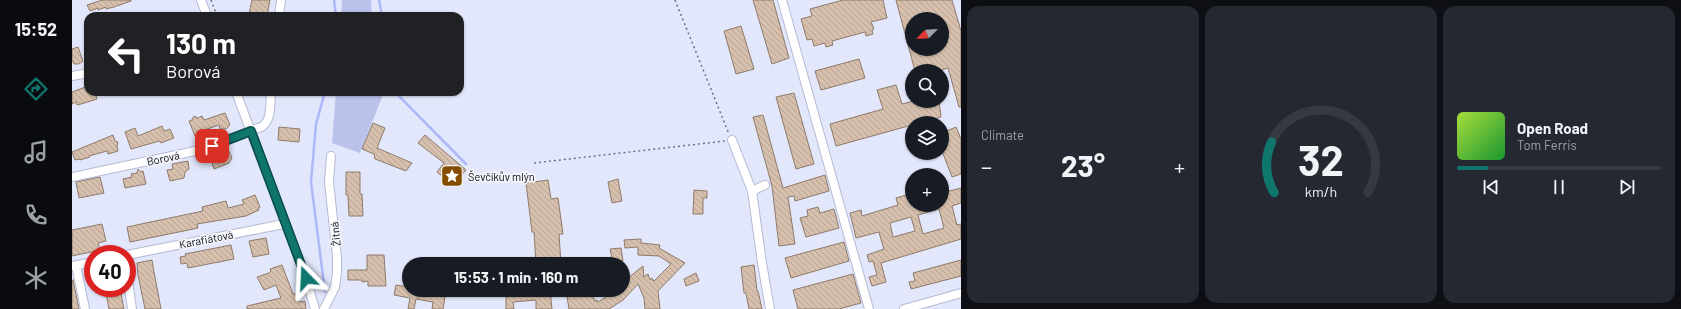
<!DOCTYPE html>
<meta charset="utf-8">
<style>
body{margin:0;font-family:Barlow,sans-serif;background:#242831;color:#f1f3f6;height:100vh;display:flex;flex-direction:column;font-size:15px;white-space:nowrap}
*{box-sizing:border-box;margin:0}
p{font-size:13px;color:#9ea1a6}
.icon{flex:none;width:22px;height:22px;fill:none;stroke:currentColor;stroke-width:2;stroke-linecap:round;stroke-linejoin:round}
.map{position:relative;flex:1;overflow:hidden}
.drawer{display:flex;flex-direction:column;gap:6px;padding:6px;background:#0d0f14;width:720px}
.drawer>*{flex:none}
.banner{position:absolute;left:12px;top:12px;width:380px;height:84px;border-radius:12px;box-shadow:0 1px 3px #0004;background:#202124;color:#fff;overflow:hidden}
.needle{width:26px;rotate:246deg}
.controls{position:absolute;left:833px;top:12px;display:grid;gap:8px}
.controls a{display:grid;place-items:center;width:44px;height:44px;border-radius:50%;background:#171b24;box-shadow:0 1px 3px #0004;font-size:20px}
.speed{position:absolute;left:12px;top:245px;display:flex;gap:8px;font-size:20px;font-weight:700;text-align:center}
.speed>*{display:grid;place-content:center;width:52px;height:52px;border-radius:50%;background:#171b24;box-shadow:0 1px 3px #0004;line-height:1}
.speed .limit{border:6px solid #d22;background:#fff;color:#111}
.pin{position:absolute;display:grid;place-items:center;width:34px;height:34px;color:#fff;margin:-17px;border-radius:8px;box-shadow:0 2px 6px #0006}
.me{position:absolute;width:44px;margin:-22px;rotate:339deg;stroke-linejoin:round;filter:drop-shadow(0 0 3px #0008)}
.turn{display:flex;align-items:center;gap:14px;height:84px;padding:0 16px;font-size:18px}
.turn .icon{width:52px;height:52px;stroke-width:2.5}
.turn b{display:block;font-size:28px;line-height:34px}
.big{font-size:30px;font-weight:700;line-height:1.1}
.drawer .tile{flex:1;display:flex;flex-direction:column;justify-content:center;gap:6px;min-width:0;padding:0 14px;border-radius:12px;background:#242831}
.drawer .dial{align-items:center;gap:0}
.dial svg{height:104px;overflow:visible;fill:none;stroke:#363941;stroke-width:7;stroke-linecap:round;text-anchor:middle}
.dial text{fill:#f1f3f6;stroke:none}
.song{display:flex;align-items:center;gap:12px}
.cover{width:48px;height:48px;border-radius:6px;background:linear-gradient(135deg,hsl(80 70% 55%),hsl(130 70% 35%))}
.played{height:4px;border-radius:2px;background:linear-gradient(90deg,#0f766e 15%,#363941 15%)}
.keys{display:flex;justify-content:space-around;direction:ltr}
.heat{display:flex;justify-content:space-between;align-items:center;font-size:22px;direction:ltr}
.drawer .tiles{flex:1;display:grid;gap:6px;grid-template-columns:repeat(3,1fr)}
.trip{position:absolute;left:330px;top:257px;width:228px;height:40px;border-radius:20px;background:#171b24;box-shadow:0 1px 3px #0004;font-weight:700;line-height:40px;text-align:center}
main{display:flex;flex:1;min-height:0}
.menu{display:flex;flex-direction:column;width:72px;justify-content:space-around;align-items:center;background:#090b0e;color:#9ea1a6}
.menu .icon{width:28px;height:28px}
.menu .on{color:#0f766e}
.menu b{font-size:18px;color:#f1f3f6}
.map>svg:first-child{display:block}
.grass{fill:#bac2eb}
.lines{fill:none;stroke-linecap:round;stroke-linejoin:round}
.stream{stroke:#adb8f9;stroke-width:2.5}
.building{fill:url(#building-back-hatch);stroke:#8e7a68;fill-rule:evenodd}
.minor-casing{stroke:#b5bad3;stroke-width:10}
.path{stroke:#6d707e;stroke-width:1.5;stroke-dasharray:2 3;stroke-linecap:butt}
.minor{stroke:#fff;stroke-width:8}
.route-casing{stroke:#0a4d48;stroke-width:10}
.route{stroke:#0f766e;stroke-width:7}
.labels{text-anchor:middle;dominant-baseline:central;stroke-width:3.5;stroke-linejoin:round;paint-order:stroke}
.street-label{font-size:11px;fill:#090b13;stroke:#f4f5fa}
.poi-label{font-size:11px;fill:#090b13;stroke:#f4f5fa;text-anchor:start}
</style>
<main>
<nav class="menu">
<b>15:52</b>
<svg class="icon on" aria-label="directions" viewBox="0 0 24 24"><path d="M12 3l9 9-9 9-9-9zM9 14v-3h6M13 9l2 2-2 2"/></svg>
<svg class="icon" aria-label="music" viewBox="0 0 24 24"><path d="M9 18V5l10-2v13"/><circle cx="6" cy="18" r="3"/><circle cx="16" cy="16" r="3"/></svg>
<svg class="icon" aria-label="phone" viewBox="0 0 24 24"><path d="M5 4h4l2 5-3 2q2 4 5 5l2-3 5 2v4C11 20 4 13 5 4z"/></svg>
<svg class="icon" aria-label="climate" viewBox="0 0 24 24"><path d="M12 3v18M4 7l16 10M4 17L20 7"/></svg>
</nav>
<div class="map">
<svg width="889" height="309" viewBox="0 0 889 309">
<defs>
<pattern id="building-back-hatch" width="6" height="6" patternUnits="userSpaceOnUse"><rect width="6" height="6" fill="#d6c0ad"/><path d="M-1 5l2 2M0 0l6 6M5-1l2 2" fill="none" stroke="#b6a494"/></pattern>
</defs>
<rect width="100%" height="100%" fill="#e3e7fc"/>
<path class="grass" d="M 270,0 L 299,0 L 300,16 L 269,16 Z
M 264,92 L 312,92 L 288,153 L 260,143 Z"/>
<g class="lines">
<path class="stream" d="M 262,0 L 264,16
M 307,0 L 310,16
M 253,92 L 244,124 L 239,182 L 253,292
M 323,92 L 394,164"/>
</g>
<path class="building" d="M 30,0 L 59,0 L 59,1 L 42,7 L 34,9 L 34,7 L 26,10 L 26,8 L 18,11 L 15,5 Z
M 180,0 L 198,0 L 195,16 L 181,16 L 182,15 L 177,14 Z
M 681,0 L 701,0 L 717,58 L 700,64 Z
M 771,0 L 811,0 L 815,18 L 799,22 L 802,29 L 800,30 L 801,34 L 794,36 L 793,32 L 760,41 L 761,45 L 754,47 L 753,43 L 742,46 L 740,39 L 735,40 L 729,19 L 740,16 L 738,9 Z
M 824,0 L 880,0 L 889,31 L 889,107 L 887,107 L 876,68 L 866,71 L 843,71 ZM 840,19 L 870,19 L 870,49 L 840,49 Z
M 669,26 L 682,69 L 664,74 L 652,31 Z
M 6,47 L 11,61 L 7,64 L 2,64 L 0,60 L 0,49 Z
M 787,59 L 793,78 L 749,90 L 743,71 Z
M 824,85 L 830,104 L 842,101 L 867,101 L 869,117 L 848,123 L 840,123 L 840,125 L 764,146 L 758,124 L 811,109 L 805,90 Z
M 16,86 L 16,92 L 23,92 L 25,99 L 9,104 L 5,105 L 4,102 L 0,104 L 0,92 Z
M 722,93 L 742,164 L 724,169 L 704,97 Z
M 153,113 L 158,125 L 154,129 L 148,129 L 147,125 L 135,129 L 133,135 L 129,133 L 123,136 L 117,121 L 120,120 L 122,116 L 126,118 L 130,116 L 132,120 Z
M 691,115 L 711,188 L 753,175 L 757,191 L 723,201 L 722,196 L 716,197 L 723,244 L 707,246 L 700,186 L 681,117 Z
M 301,123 L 313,128 L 305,148 L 340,163 L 334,171 L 303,159 L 302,154 L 290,149 Z
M 90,126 L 92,131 L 98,129 L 102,138 L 89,143 L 88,141 L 84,142 L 59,149 L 53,132 L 63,128 L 66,136 Z
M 207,127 L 228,129 L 227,142 L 206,140 Z
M 884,127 L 889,139 L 889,174 L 880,177 L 870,151 L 870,133 Z
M 41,135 L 43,141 L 46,142 L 45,146 L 46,151 L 36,154 L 35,151 L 17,156 L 18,157 L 8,160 L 7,159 L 3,160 L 0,152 Z
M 353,135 L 394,170 L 381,185 L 365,172 L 372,163 L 346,143 Z
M 156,149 L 160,158 L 157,163 L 142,169 L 139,159 L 146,156 L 145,153 Z
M 116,161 L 117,169 L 113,172 L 112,178 L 98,181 L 95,170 L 101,169 L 100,164 Z
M 66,169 L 69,172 L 71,171 L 74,184 L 53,188 L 51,179 L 60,177 L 59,174 L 65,173 Z
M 274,172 L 288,172 L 288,194 L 290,194 L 291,216 L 277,216 L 276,195 L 274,195 Z
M 28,177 L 32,193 L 7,198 L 4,182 Z
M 546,179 L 550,201 L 540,203 L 536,182 Z
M 476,180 L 479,199 L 486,198 L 491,234 L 487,234 L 489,264 L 464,264 L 462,232 L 460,232 L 454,183 Z
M 889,188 L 889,203 L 880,206 L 885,225 L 889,224 L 889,239 L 809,263 L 814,282 L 800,286 L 797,277 L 805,275 L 801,261 L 797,262 L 795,255 L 812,249 L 808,236 L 807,232 L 784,238 L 778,213 L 789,210 L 790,216 L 826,205 L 824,198 L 838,194 L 840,205 L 870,205 L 870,193 ZM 867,209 L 872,228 L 851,234 L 846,215 ZM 839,217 L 843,231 L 821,237 L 818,223 Z
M 622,190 L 635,191 L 635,198 L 631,198 L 631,214 L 621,214 Z
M 183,195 L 188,207 L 186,208 L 187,210 L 174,216 L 125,224 L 126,228 L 58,242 L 55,227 L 131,211 L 130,207 L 154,201 L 156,208 L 172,204 L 170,200 Z
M 746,207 L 748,213 L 762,209 L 767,228 L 734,237 L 728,218 L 736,216 L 735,210 Z
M 30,224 L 34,241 L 26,243 L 28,250 L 0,256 L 0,230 Z
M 194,238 L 197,254 L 181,257 L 177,241 Z
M 569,239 L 569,243 L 588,245 L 587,248 L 613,263 L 586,291 L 588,309 L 573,309 L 572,298 L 566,284 L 551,300 L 537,309 L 497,309 L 495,297 L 512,290 L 518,290 L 523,301 L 525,300 L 526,302 L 539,294 L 538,290 L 551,290 L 551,282 L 571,266 L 572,277 L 576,274 L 578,280 L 580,278 L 582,281 L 599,264 L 587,256 L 566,255 L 566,247 L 553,248 L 552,240 Z
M 772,242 L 777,261 L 719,278 L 713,258 Z
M 159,245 L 162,259 L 116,268 L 115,263 L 109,264 L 108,257 L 114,256 L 113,254 Z
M 549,248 L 551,261 L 541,263 L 538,249 Z
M 295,255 L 312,255 L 314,286 L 296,286 L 296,281 L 290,282 L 290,280 L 276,280 L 276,270 L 295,270 Z
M 80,260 L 82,272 L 89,309 L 73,309 L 66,275 L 65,263 Z
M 889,260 L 889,276 L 839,289 L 837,282 L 843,281 L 841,273 Z
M 210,265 L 221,294 L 225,294 L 227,302 L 233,301 L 234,309 L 175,309 L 175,306 L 209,298 L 204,285 L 192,290 L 185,277 L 197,273 L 199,271 L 198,269 Z
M 682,265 L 685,291 L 686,291 L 690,309 L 677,309 L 674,293 L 672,293 L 669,267 Z
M 624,273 L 627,281 L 614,286 L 612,279 Z
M 781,274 L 789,303 L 767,309 L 726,309 L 721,290 Z
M 0,280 L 1,280 L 7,309 L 0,309 Z
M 324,285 L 337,287 L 337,290 L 363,290 L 370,292 L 369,296 L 373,297 L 371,309 L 360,309 L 361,302 L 344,299 L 342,309 L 336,309 L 338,298 L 322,295 Z
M 33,288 L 48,288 L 52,309 L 37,309 Z
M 466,290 L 478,290 L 480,309 L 464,309 L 464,300 L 441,302 L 442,309 L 434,309 L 434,295 L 467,294 Z"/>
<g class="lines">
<g class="minor-casing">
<path id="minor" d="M 129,0 L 135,16
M 710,0 L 797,309
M 207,16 L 209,0
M 0,76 L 16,73
M 164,92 L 234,278 L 243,309
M 660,140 L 680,191 L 690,263 L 698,309
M 0,177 L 128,150 L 189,127 C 200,122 198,103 199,92
M 680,191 L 693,185
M 55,255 L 212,224
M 4,265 L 13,309
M 1,266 L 21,262
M 55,273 L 60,309
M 252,309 L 263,287 L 265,272 L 265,257 L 257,182 L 259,156
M 832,309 L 889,293"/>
</g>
<path class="path" d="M 139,0 L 145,16
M 603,0 L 657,134
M 462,163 L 653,141"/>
<use href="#minor" class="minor"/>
</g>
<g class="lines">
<g class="route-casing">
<path id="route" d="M 140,146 L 179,131 L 234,278"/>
</g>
<use href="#route" class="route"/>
</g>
<defs>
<g id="sight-square" transform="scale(1.15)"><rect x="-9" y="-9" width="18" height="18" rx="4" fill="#854d00" stroke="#f4f5fa"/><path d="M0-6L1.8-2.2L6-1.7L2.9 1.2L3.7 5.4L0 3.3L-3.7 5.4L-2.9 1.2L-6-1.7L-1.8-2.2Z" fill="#fff"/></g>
</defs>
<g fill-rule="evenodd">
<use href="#sight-square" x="380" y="176"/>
</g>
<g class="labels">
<g class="street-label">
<text transform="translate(91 158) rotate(-12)">Borová</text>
<text transform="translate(263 234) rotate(-96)">Žitná</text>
<text transform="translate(134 239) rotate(-11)">Karafiátová</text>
</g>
<g class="poi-label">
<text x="396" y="176">Ševčíkův mlýn</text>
</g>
</g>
</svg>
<div class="controls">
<a><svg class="needle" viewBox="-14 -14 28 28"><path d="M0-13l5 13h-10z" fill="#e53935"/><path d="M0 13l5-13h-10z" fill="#9ea1a6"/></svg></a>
<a><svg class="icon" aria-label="search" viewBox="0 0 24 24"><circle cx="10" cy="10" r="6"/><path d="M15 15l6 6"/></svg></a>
<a><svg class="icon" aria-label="layers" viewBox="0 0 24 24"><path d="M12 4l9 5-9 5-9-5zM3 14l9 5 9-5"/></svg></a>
<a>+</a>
</div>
<div class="speed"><div class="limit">40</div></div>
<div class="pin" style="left:140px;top:146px;background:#d93025"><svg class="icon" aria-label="arrive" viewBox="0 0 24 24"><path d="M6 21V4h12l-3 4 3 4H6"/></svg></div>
<svg class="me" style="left:234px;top:278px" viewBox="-20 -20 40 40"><path d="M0-17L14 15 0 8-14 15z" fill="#0f766e" stroke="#fff" stroke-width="4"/></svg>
<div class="trip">15:53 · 1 min · 160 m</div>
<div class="banner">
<div class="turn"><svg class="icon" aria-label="left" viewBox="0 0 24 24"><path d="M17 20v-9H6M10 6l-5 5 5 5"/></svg><div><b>130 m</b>Borová</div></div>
</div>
</div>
<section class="drawer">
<div class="tiles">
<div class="tile"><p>Climate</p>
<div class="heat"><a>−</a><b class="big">23°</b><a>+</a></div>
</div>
<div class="tile dial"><svg viewBox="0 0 100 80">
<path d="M14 69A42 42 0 1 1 86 69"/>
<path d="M14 69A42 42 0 0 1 12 30" stroke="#0f766e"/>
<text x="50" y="56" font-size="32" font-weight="700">32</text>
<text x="50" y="72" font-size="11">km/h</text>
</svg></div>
<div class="tile">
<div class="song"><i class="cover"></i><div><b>Open Road</b><p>Tom Ferris</p></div></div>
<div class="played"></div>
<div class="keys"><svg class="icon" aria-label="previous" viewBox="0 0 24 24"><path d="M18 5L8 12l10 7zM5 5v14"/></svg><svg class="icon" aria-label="pause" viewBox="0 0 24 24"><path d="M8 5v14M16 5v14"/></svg><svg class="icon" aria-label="next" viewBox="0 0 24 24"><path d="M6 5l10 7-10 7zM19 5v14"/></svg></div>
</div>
</div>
</section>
</main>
